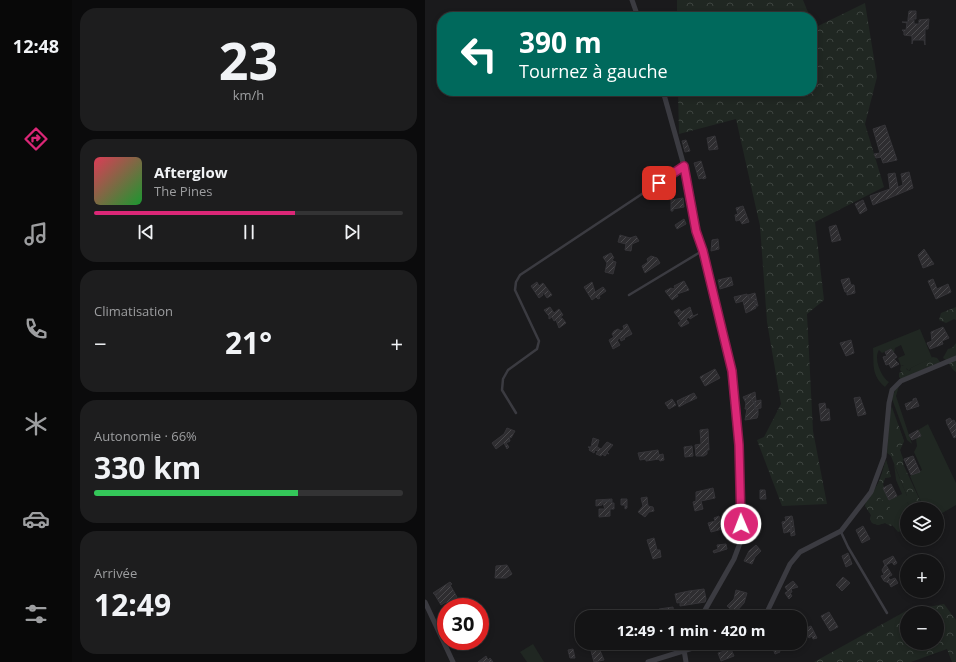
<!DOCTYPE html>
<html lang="fr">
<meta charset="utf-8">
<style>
body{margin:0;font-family:"Open Sans",sans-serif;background:#1d1d1e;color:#f1f3f6;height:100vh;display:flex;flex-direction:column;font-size:15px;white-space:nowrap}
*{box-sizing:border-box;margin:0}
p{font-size:13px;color:#9d9ea0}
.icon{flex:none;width:22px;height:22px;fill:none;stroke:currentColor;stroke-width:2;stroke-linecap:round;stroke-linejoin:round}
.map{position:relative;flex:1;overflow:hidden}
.drawer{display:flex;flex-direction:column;gap:8px;padding:8px;background:#0b0b0c;width:353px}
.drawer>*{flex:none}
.guide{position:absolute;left:12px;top:12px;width:380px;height:84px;border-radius:16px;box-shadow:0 2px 6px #0003,0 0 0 1px #333334;background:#00695c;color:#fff;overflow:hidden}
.buttons{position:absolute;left:475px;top:502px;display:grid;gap:8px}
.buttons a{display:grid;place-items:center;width:44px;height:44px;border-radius:50%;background:#141415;box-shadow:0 2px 6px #0003,0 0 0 1px #333334;font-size:20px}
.speed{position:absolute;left:12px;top:598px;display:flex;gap:8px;font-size:20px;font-weight:700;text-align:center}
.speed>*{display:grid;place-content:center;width:52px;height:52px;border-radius:50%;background:#141415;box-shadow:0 2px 6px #0003,0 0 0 1px #333334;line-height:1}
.speed .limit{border:6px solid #d22;background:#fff;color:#111}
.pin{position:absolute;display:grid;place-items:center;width:34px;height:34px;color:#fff;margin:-17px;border-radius:8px;box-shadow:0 2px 6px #0006}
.me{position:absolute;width:44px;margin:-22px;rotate:359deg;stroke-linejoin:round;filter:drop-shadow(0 0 3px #0008)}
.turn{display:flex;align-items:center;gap:14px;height:84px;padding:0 16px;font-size:18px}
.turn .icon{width:52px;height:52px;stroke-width:2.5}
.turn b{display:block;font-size:28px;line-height:34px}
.big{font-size:30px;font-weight:700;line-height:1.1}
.drawer .card{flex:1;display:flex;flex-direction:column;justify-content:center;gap:6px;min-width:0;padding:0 14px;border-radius:16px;background:#1d1d1e}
.drawer .dial{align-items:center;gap:0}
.dial b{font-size:52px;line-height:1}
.song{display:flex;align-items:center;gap:12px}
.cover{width:48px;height:48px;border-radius:6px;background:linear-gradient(135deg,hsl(350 70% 55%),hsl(130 70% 35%))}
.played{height:4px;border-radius:2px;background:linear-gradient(90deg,#db2777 65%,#333334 65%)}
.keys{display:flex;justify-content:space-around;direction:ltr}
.heat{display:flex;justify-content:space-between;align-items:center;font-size:22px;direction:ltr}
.charge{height:6px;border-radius:3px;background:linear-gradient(90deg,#34c759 66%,#333334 0)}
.trip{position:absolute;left:150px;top:610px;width:232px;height:40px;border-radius:16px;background:#141415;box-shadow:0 2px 6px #0003,0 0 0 1px #333334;font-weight:700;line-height:40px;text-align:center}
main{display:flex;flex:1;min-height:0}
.dock{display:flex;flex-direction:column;width:72px;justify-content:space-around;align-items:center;background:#080808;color:#9d9ea0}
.dock .icon{width:28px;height:28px}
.dock .on{color:#db2777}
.dock b{font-size:18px;color:#f1f3f6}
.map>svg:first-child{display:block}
.grass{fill:#202722}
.forest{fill:url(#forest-crowns);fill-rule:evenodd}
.building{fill:url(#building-hatch);stroke:#353438}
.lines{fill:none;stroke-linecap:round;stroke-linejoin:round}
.service{stroke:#3b3b41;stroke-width:2.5}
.minor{stroke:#3b3b41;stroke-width:5}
.route-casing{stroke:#8e194d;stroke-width:10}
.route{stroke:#db2777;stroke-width:7}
</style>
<main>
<nav class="dock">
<b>12:48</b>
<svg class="icon on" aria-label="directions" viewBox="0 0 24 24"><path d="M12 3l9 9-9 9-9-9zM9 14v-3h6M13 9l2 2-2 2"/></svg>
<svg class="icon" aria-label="music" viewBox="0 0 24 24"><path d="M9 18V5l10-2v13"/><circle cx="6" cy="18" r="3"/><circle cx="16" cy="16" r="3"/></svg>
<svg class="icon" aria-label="phone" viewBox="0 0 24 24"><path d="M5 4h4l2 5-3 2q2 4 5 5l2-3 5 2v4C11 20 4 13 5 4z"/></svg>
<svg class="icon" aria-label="climate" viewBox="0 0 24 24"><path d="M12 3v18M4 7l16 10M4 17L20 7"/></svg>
<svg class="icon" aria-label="car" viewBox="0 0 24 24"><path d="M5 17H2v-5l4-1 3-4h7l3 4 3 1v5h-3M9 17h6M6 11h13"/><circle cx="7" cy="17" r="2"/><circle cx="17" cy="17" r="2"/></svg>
<svg class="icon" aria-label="filters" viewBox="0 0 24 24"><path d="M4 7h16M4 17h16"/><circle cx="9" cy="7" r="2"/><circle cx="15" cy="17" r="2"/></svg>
</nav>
<section class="drawer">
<div class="card dial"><b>23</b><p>km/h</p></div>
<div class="card">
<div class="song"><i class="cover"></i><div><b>Afterglow</b><p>The Pines</p></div></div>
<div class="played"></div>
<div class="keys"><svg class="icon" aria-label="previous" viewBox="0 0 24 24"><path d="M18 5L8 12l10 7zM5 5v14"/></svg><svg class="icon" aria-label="pause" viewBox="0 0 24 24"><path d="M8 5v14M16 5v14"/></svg><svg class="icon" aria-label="next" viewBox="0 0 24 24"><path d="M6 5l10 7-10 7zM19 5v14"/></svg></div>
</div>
<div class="card"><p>Climatisation</p>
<div class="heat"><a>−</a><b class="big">21°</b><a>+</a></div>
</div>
<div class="card"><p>Autonomie · 66%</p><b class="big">330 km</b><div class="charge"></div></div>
<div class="card"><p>Arrivée</p><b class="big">12:49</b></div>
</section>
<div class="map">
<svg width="531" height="662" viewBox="0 0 531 662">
<defs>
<pattern id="forest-crowns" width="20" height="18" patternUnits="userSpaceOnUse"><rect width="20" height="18" fill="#202722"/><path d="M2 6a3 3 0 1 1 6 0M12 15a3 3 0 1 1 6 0" fill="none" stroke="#3e4440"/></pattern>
<pattern id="building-hatch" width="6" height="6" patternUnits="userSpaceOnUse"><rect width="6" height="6" fill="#2e2d30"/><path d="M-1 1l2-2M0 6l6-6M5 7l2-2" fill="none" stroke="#4a494c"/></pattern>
</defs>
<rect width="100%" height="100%" fill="#1a1a1c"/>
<path class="grass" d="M 495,329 L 507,358 L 486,368 L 484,371 L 478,365 L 476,366 L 473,358 L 480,355 L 476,345 L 470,348 L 469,353 L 467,353 L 466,349 L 457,353 L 454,350 C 448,359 457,378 464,382 L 460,387 C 446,375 449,365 448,348 Z
M 474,386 L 471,396 L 487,444 L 482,440 L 467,399 L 470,390 Z
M 467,407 L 479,441 L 475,450 L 479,461 L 466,456 L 462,453 L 465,409 Z
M 503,424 L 531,483 L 531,505 L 514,515 L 512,509 L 499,509 L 485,476 L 497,470 L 489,452 L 492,446 L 491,439 L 496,436 L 493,430 Z
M 461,460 L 466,477 L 460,478 L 458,484 L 464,500 L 477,494 L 471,480 L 469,464 L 482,496 L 482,502 L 487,509 L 482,509 L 482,529 L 473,532 L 467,525 L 466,526 L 460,523 L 453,525 L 447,523 L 445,519 L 446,515 L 440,506 C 442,498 446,495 451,487 C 456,479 458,469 461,460 Z
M 108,644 L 119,662 L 102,662 L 95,652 Z"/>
<path class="forest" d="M 252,0 L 378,0 L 385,17 L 252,17 Z
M 440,3 L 452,77 L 440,124 L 459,187 L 390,222 L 399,300 L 382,314 L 388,431 L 402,504 L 357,506 L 332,440 L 339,437 L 356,404 L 342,322 L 335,226 L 311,119 L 254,134 L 253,91 L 387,91 L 387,23 L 389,28 Z
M 531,307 L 531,320 L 529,319 L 521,323 L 514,320 L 516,313 Z
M 531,343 L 531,372 C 525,368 525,362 518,358 L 523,349 L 527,348 Z
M 508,357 L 512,358 L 515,362 L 476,379 L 474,377 L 474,373 L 477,372 L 475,370 L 476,366 L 480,365 L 482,370 L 485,371 L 486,368 Z
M 470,423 L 473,424 L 479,441 L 475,450 L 479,466 L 499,509 L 487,509 L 482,502 L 482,496 L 466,456 L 466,452 L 471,439 Z
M 461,460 L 466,477 L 460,478 L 454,497 L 465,507 L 464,514 L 467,524 L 466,526 L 460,523 L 453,525 L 447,523 L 445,519 L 446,515 L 440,506 C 442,498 446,495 451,487 C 456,479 458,469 461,460 Z
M 519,604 L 531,620 L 531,662 L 527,662 L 522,649 L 486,662 L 389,662 L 481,611 ZM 482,613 L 512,613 L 512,643 L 482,643 Z"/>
<path class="building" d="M 484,11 L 491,11 L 491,19 L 483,19 Z
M 483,19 L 489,20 L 489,24 L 494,24 L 494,20 L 504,19 L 503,29 L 500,29 L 500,45 L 499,40 L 488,40 L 487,44 L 487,36 L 479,35 L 479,32 L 477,30 L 481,30 L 482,23 L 477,22 L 483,22 Z
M 460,125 L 472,160 L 458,163 L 456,157 L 451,158 L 449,154 L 455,153 L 448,129 Z
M 290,136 L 293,149 L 284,150 L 282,138 Z
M 261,140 L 265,151 L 260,152 L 257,141 Z
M 276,161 L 281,178 L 278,179 L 277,178 L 274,179 L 269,163 Z
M 484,172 L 488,188 L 448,205 L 445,196 L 465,189 L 463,174 L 470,173 L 473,187 L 478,185 L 476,174 Z
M 258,198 L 259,207 L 248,209 L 248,211 L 246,211 L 246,200 Z
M 438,200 L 442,210 L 435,214 L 430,204 Z
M 318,206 L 324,222 L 317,224 L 315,220 L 311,221 L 310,215 L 313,214 L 311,208 Z
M 259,219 L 261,224 L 252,229 L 250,225 Z
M 411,225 L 416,240 L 407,242 L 404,227 Z
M 195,235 L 205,238 L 211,236 L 214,241 L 207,244 L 206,251 L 200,250 L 201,244 L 193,242 Z
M 293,239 L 294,249 L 286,251 L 287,240 Z
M 499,249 L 509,264 L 498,268 L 493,255 Z
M 186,253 L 189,258 L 187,259 L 188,261 L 191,262 L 188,274 L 180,272 L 182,263 L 178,257 Z
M 226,256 L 232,258 L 235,263 L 220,273 L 217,266 L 223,262 L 222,259 Z
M 306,277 L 308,285 L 295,289 L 293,280 Z
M 424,278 L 426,285 L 429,285 L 430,293 L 422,295 L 422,292 L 420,292 L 416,280 Z
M 508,279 L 512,289 L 523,284 L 526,292 L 511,299 L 503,281 Z
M 259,281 L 264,290 L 252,294 L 253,296 L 247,300 L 240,291 L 246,288 L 248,289 L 250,288 L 249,286 Z
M 112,282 L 114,286 L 118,283 L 127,295 L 122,298 L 118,292 L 117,293 L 118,295 L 114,298 L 106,286 Z
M 167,282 L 170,292 L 178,287 L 181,291 L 174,296 L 175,298 L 173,299 L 171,297 L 167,300 L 159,287 Z
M 330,293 L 333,306 L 331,306 L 329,298 L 324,299 L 323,295 Z
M 322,294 L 324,299 L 329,298 L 331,308 L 321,313 L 318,301 L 311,303 L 309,297 Z
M 125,307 L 129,313 L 134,309 L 138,315 L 134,318 L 137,318 L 141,323 L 134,328 L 131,320 L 129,321 L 127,317 L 124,319 L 124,316 L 119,310 Z
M 265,307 L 268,316 L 273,314 L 265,319 L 264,317 L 261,319 L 264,323 L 256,327 L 253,323 L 256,321 L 249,312 L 254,309 L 256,312 Z
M 202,324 L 207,334 L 199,338 L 200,339 L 196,341 L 195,338 L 192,340 L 195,345 L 188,349 L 184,340 L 189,337 L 187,334 L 189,331 L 193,329 L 196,331 L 199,329 L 198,326 Z
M 518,327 L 524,338 L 517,341 L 518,344 L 505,349 L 502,343 L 507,341 L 506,332 Z
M 426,340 L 429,353 L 421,356 L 415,343 Z
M 466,349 L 472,357 L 469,359 L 474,364 L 466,368 L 464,364 L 461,365 L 458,357 L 462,356 L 460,352 Z
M 290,369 L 295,378 L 280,386 L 275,377 Z
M 330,392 L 331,401 L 336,400 L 336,408 L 330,409 L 330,402 L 328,402 L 326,397 L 319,399 L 318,397 Z
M 269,393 L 272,398 L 261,403 L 258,398 Z
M 326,397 L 328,402 L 330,402 L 330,409 L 333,409 L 333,415 L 332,418 L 320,420 L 322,409 L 320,409 L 321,403 L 319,399 Z
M 435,397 L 441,414 L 433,416 L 429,398 Z
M 258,398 L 261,403 L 254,407 L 252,401 Z
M 491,398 L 494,406 L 482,410 L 480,404 L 488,401 L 488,399 Z
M 247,399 L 251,405 L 244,409 L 240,403 Z
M 400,403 L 401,409 L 404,409 L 405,420 L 396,421 L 394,404 Z
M 525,418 L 527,421 L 529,420 L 531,424 L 531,437 L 529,438 L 522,424 L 521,420 Z
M 82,428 L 90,431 L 86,438 L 84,437 L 85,441 L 81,443 L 84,447 L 82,449 L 79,443 L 71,449 L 67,443 L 79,434 Z
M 283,429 L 284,450 L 282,450 L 282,454 L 279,456 L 271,456 L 270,445 L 276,444 L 275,430 Z
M 493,430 L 496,436 L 487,440 L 484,435 Z
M 168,438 L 174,440 L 172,447 L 176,449 L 182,442 L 188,445 L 182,452 L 184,454 L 182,453 L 180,456 L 177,454 L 176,456 L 171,454 L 173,451 L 170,450 L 169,453 L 164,450 L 165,448 L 163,447 L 166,447 Z
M 267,446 L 268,456 L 260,457 L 259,447 Z
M 233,450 L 234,455 L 238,454 L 239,460 L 235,461 L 234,459 L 221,461 L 221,459 L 215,460 L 213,453 Z
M 488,456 L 495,472 L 486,475 L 479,459 Z
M 466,484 L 472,496 L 464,500 L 458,488 Z
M 288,488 L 290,498 L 276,501 L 278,509 L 270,511 L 268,502 L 271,501 L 271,492 Z
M 335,490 L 340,490 L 341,499 L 335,499 Z
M 222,497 L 223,506 L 228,507 L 229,511 L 224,512 L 220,517 L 213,512 L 218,506 L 216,498 Z
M 187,499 L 187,501 L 177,501 L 177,505 L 171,506 L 171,500 Z
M 196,499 L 202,499 L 202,508 L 200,509 L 200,505 L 196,505 Z
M 177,501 L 187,501 L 187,503 L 189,503 L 189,509 L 185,509 L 185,516 L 174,517 L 174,509 L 180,509 Z
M 294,516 L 296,524 L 300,524 L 301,528 L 286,532 L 283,523 L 290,521 L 289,518 Z
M 367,516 L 368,520 L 365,521 L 367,531 L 359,533 L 357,522 L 361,521 L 360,517 Z
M 368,520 L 370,535 L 366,536 L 365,521 Z
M 438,526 L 445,539 L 437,543 L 431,530 Z
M 229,538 L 232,550 L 235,550 L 236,557 L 228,559 L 222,540 Z
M 301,544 L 302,549 L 289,553 L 288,551 L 293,549 L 292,545 Z
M 331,545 L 336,551 L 330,557 L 327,564 L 319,561 L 324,551 Z
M 423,553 L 427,564 L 421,567 L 417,556 Z
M 468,556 L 472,563 L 469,565 L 467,562 L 461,565 L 467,575 L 463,577 L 465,580 L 470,578 L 473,583 L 466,587 L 464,583 L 459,581 L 456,576 L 459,575 L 457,570 L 460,565 L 458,561 Z
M 82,565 L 87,574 L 81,578 L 70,578 L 71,566 Z
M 418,577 L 425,583 L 417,591 L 411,585 Z
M 368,581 L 373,587 L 366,589 L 367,592 L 365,593 L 367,596 L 364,599 L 360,593 L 363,591 L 360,587 Z
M 25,582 L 27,584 L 10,595 L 8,593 Z
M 25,585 L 32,597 L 23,604 L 21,602 L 16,605 L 10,595 Z
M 279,589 L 281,599 L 280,602 L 255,606 L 255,603 L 265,601 L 264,591 Z
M 311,590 L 322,593 L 319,603 L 310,613 L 302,606 L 309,599 Z
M 264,591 L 265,601 L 252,603 L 250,594 Z
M 38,599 L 41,603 L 44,602 L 46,605 L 29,607 L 28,605 Z
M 248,607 L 249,616 L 235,617 L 234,609 Z
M 404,612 L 413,627 L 405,631 L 396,616 Z
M 386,626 L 392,638 L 388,639 L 387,636 L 384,638 L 379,629 Z
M 346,643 L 351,643 L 355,652 L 350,654 Z
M 174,648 L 179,660 L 169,662 L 166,651 Z
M 148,649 L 150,658 L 145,658 L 143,650 Z
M 306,649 L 309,656 L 296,661 L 293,653 Z
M 61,656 L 63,660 L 65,658 L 68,662 L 53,662 Z"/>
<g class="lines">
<path class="service" d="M 204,295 L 277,251
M 91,413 L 77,390 L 78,379 L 83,370 L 112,349 L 114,341 L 90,290 L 91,282 L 95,275 L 259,166
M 416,532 L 423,547 L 462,613"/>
<path class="minor" d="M 207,0 L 213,17
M 238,91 L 259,166 L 271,231 L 277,251 L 307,371 L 314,445 L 316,524 L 315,543 L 309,559 L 276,617
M 0,602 L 28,662
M 337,617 L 342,612 L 365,564 L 375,552 L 416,531 L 446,492 L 459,457 L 464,403 L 467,390 L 476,381 L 531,358
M 223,662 L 284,643
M 261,662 L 259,650 L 261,643"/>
</g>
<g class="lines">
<g class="route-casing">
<path id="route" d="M 234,183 L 259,166 L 271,231 L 278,251 L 307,371 L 314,445 L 316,524"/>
</g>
<use href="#route" class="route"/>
</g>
</svg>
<div class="buttons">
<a><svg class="icon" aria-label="layers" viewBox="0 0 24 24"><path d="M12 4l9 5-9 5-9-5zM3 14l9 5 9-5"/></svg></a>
<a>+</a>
<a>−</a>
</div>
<div class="speed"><div class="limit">30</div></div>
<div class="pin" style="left:234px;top:183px;background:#d93025"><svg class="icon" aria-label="arrive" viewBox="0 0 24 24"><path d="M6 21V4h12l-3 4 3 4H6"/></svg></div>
<svg class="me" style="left:316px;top:524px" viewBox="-20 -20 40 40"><circle r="17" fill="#db2777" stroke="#fff" stroke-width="3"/><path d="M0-11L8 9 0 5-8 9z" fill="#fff"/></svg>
<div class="trip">12:49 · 1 min · 420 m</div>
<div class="guide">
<div class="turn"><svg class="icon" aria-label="left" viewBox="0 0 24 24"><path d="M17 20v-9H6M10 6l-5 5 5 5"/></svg><div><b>390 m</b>Tournez à gauche</div></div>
</div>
</div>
</main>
